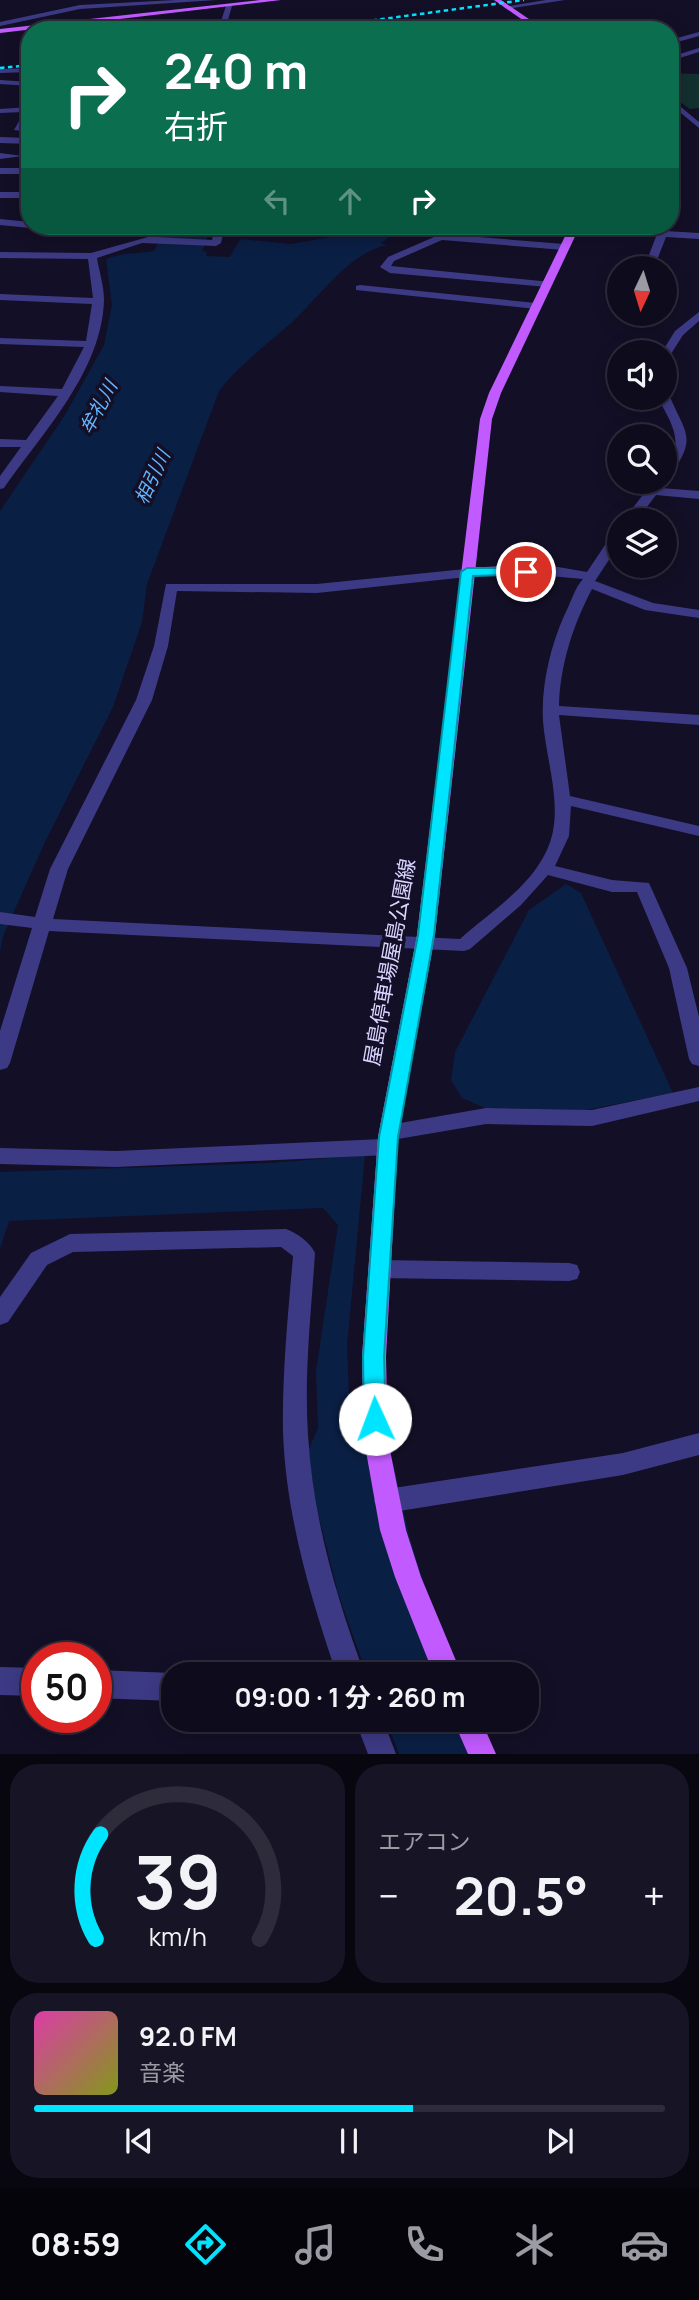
<!DOCTYPE html>
<html lang="ja">
<meta charset="utf-8">
<style>
body{margin:0;font-family:Manrope,"Noto Sans JP",sans-serif;background:#171425;color:#f1f3f6;height:100vh;display:flex;flex-direction:column;font-size:26px;white-space:nowrap}
*{box-sizing:border-box;margin:0}
p{font-size:23px;color:#9b9ba3}
.icon{flex:none;width:38px;height:38px;fill:none;stroke:currentColor;stroke-width:2;stroke-linecap:round;stroke-linejoin:round}
.map{position:relative;height:1754px;overflow:hidden}
.sheet{display:flex;flex-direction:column;gap:10px;padding:10px;background:#08060f;flex:1}
.sheet>*{flex:none}
.banner{position:absolute;left:21px;top:21px;width:658px;height:214px;border-radius:28px;box-shadow:0 4px 18px #0003,0 0 0 2px #2e2b3b;background:#0b6e4f;color:#fff;overflow:hidden}
.needle{width:46px;rotate:184deg}
.fabs{position:absolute;left:607px;top:256px;display:grid;gap:14px}
.fabs a{display:grid;place-items:center;width:70px;height:70px;border-radius:50%;background:#0e0b1c;box-shadow:0 4px 18px #0003,0 0 0 2px #2e2b3b;font-size:35px}
.speed{position:absolute;left:21px;top:1642px;display:flex;gap:14px;font-size:35px;font-weight:700;text-align:center}
.speed>*{display:grid;place-content:center;width:91px;height:91px;border-radius:50%;background:#0e0b1c;box-shadow:0 4px 18px #0003,0 0 0 2px #2e2b3b;line-height:1}
.speed .limit{border:10px solid #d22;background:#fff;color:#111}
.pin{position:absolute;display:grid;place-items:center;width:60px;height:60px;color:#fff;margin:-30px;border:4px solid #fff;border-radius:50%;box-shadow:0 2px 7px #0007}
.me{position:absolute;width:77px;margin:-38px;rotate:358deg;stroke-linejoin:round;filter:drop-shadow(0 0 5px #0008)}
.turn{display:flex;align-items:center;gap:24px;height:147px;padding:0 28px;font-size:32px}
.turn .icon{width:91px;height:91px;stroke-width:2.5}
.turn b{display:block;font-size:49px;line-height:60px}
.lanes{display:flex;align-items:center;height:66px;padding:0 28px;background:#0003;justify-content:center;gap:35px;direction:ltr}
.lanes .off{opacity:.35}
.big{font-size:52px;font-weight:700;line-height:1.1}
.sheet .card{flex:1;display:flex;flex-direction:column;justify-content:center;gap:10px;min-width:0;padding:0 24px;border-radius:28px;background:#171425}
.sheet .dial{align-items:center;gap:0}
.dial svg{height:182px;overflow:visible;fill:none;stroke:#2e2b3b;stroke-width:7;stroke-linecap:round;text-anchor:middle}
.dial text{fill:#f1f3f6;stroke:none}
.song{display:flex;align-items:center;gap:21px}
.cover{width:84px;height:84px;border-radius:10px;background:linear-gradient(135deg,hsl(320 70% 55%),hsl(70 70% 35%))}
.played{height:7px;border-radius:4px;background:linear-gradient(90deg,#00e5ff 60%,#2e2b3b 60%)}
.keys{display:flex;justify-content:space-around;direction:ltr}
.heat{display:flex;justify-content:space-between;align-items:center;font-size:38px;direction:ltr}
.sheet .tiles{flex:1;display:grid;gap:10px;grid-template-columns:1fr 1fr}
.card:last-child{grid-column:span 2}
.trip{position:absolute;left:161px;top:1662px;width:378px;height:70px;border-radius:28px;background:#0e0b1c;box-shadow:0 4px 18px #0003,0 0 0 2px #2e2b3b;font-weight:700;line-height:70px;text-align:center}
.menu{display:flex;height:112px;justify-content:space-around;align-items:center;background:#06040b;color:#9b9ba3}
.menu .icon{width:49px;height:49px}
.menu .current{color:#00e5ff}
.menu b{font-size:32px;color:#f1f3f6}
.map>svg:first-child{display:block}
.green{fill:#12302f}
.water{fill:#0a1f44}
.lines{fill:none;stroke-linecap:round;stroke-linejoin:round}
.river{fill:#0a1f44;fill-rule:evenodd}
.minor{fill:#3d3a85;fill-rule:evenodd}
.major{fill:#c25bff;fill-rule:evenodd}
.rail{stroke:#00e5ff;stroke-width:2.5;stroke-dasharray:4.5 3.5;stroke-linecap:butt}
.route{fill:#00e5ff;stroke:#0095a6;stroke-width:2}
.labels{text-anchor:middle;dominant-baseline:central;stroke-width:7;stroke-linejoin:round;paint-order:stroke}
.far-water-label{font-size:19px;font-style:italic;fill:#62b6ff;stroke:#130f26}
.street-label{font-size:21px;fill:#d9d4ff;stroke:#130f26}
</style>
<div class="map">
<svg width="699" height="1754" viewBox="0 0 699 1754">
<rect width="100%" height="100%" fill="#130f26"/>
<path class="green" d="M 670,73 L 699,74 L 699,108 L 690,109 L 670,95 Z"/>
<path class="water" d="M 167,226 L 212,226 L 202,251 L 207,252 L 206,256 L 230,257 L 240,239 L 291,244 L 330,237 L 358,226 L 405,226 L 381,243 L 387,245 C 347,254 319,298 290,324 C 265,346 240,364 219,391 L 147,584 L 142,622 L 113,707 L 45,842 L 3,936 L 0,952 L 0,511 L 65,415 L 104,345 L 112,305 L 106,259 C 124,252 137,254 154,251 Z
M 566,884 L 581,893 L 673,1093 L 586,1110 L 485,1108 L 462,1098 L 451,1080 L 455,1052 L 529,910 Z
M 365,1155 L 347,1346 L 351,1437 L 364,1535 L 387,1630 L 406,1675 L 370,1675 L 356,1642 L 333,1543 L 319,1459 L 316,1371 L 338,1225 L 323,1208 L 9,1221 L 0,1249 L 0,1172 L 271,1163 Z
M 388,1720 L 424,1720 L 438,1754 L 402,1754 Z"/>
<g class="lines">
<path class="river" d="M 350,1413 L 380,1424 C 396,1461 400,1500 410,1538 C 423,1585 442,1630 460,1675 L 367,1675 L 338,1593 L 317,1509 L 308,1451 L 320,1424 Z
M 386,1720 L 481,1720 L 495,1754 L 399,1754 Z"/>
<path class="minor" d="M 176,0 L 217,0 L 80,9 L 0,26 L 0,22 L 80,5 Z
M 546,0 L 565,0 L 507,9 L 504,7 Z
M 229,4 L 232,6 L 225,30 L 218,30 L 226,6 Z
M 62,23 L 66,23 L 75,30 L 67,30 Z
M 699,32 L 699,36 L 670,44 L 670,40 Z
M 699,48 L 699,52 L 670,61 L 670,57 Z
M 30,68 L 30,72 L 0,73 L 0,69 Z
M 0,80 L 30,82 L 30,86 L 0,84 Z
M 670,98 L 699,122 L 699,128 L 670,104 Z
M 30,107 L 30,117 L 24,128 L 30,128 L 30,132 L 14,130 L 24,112 L 0,113 L 0,109 Z
M 0,137 L 30,138 L 30,144 L 0,143 Z
M 0,153 L 23,156 L 0,159 Z
M 0,168 L 30,168 L 30,174 L 0,174 Z
M 0,192 L 30,192 L 30,198 L 0,198 Z
M 0,219 L 30,222 L 30,226 L 34,226 L 30,228 L 0,225 Z
M 38,226 L 163,226 L 157,237 L 212,240 L 215,226 L 225,226 L 221,243 L 216,246 L 142,243 L 97,258 C 99,271 104,286 104,300 C 102,371 43,432 4,488 L 0,489 L 0,476 L 21,447 L 0,447 L 0,439 L 26,440 L 58,396 L 0,392 L 0,386 L 62,389 L 84,347 L 0,344 L 0,338 L 86,341 L 92,304 L 0,300 L 0,294 L 93,298 L 88,259 L 0,258 L 0,252 L 91,253 L 148,237 L 150,232 L 43,229 Z
M 650,226 L 660,226 L 665,231 L 699,233 L 699,239 L 666,237 L 654,268 L 644,268 L 657,234 Z
M 441,234 L 564,244 L 569,247 L 564,250 L 442,240 L 394,261 L 391,266 L 551,282 L 552,284 L 547,287 L 390,273 L 380,267 L 388,257 Z
M 360,285 L 536,303 L 541,306 L 536,309 L 356,290 L 356,286 Z
M 699,312 L 699,321 L 683,335 L 669,357 L 665,358 L 665,352 L 662,352 L 675,331 Z
M 665,394 L 670,397 C 687,436 697,438 669,477 L 665,478 C 665,462 673,459 675,446 C 678,430 664,411 658,397 L 665,397 Z
M 665,479 L 666,481 L 661,488 L 699,491 L 699,499 L 656,495 L 637,520 L 624,520 L 653,481 L 665,481 Z
M 620,529 L 620,543 L 595,581 L 653,603 L 699,610 L 699,618 L 645,610 L 592,589 C 573,625 560,665 559,706 L 699,715 L 699,725 L 559,715 L 570,796 L 699,826 L 699,836 L 571,806 L 569,836 L 555,866 L 612,880 L 649,883 L 687,968 L 699,1017 L 699,1066 L 692,1064 L 689,1059 L 669,968 L 637,892 L 612,892 L 548,875 L 521,905 L 470,949 L 464,951 L 49,931 L 10,1063 L 7,1068 L 0,1070 L 0,1031 L 32,928 L 0,924 L 0,912 L 35,917 L 50,869 L 136,700 L 154,646 L 166,584 L 317,584 L 495,566 L 558,567 L 587,572 L 615,530 ZM 495,574 L 527,574 L 583,579 C 575,587 570,605 564,616 C 550,648 541,686 543,721 C 546,762 566,813 546,852 C 529,888 489,913 460,939 L 53,919 L 68,869 L 152,700 L 168,646 L 177,591 L 317,593 Z
M 699,1087 L 699,1101 L 592,1126 L 486,1124 L 392,1140 L 398,1147 L 395,1153 L 388,1155 L 116,1167 L 0,1164 L 0,1148 L 116,1151 L 383,1139 L 379,1133 L 382,1127 L 389,1125 L 486,1108 L 592,1110 Z
M 286,1229 C 297,1233 310,1242 315,1253 C 311,1314 304,1375 308,1435 C 313,1518 336,1597 365,1675 L 337,1675 C 310,1596 286,1515 283,1432 C 282,1373 288,1315 293,1256 L 281,1247 L 73,1252 L 47,1265 L 8,1322 L 0,1325 L 0,1297 L 31,1253 L 70,1234 Z
M 379,1260 L 569,1263 L 577,1265 L 580,1272 L 577,1279 L 569,1281 L 379,1278 L 371,1275 L 368,1269 L 371,1263 Z
M 699,1433 L 699,1455 L 623,1475 L 387,1513 L 378,1509 L 374,1501 L 378,1493 L 387,1489 L 623,1453 Z
M 0,1667 L 37,1668 L 37,1696 L 0,1695 Z
M 96,1670 L 173,1673 L 177,1675 L 173,1675 L 173,1701 L 96,1698 Z
M 355,1720 L 383,1720 L 396,1754 L 368,1754 Z"/>
<path class="major" d="M 260,0 L 281,0 L 0,33 L 0,29 Z
M 494,0 L 501,0 L 545,30 L 537,30 Z
M 570,226 L 580,226 L 501,393 L 492,419 L 435,935 L 398,1137 L 386,1357 L 388,1440 L 406,1530 L 421,1577 L 462,1675 L 434,1675 L 395,1577 L 380,1530 L 364,1440 L 362,1357 L 378,1137 L 417,935 L 480,419 L 489,393 Z
M 453,1720 L 481,1720 L 496,1754 L 468,1754 Z"/>
<path class="rail" d="M 301,30 L 524,0
M 0,68 L 30,65"/>
</g>
<path class="route" d="M 526,568 L 532,572 L 531,574 L 473,576 L 434,935 L 398,1137 L 384,1357 L 386,1419 L 383,1425 L 375,1428 L 367,1425 L 364,1419 L 363,1357 L 379,1137 L 418,935 L 461,572 L 467,568 Z"/>
<g class="labels">
<g class="far-water-label">
<text transform="translate(98 407) rotate(-62)">牟礼川</text>
<text transform="translate(152 477) rotate(-65)">相引川</text>
</g>
<g class="street-label">
<text transform="translate(389 962) rotate(-80)">屋島停車場屋島公園線</text>
</g>
</g>
</svg>
<div class="fabs">
<a><svg class="needle" viewBox="-14 -14 28 28"><path d="M0-13l5 13h-10z" fill="#e53935"/><path d="M0 13l5-13h-10z" fill="#9b9ba3"/></svg></a>
<a><svg class="icon" aria-label="sound" viewBox="0 0 24 24"><path d="M4 9h4l5-4v14l-5-4H4zM17 9q2 3 0 6"/></svg></a>
<a><svg class="icon" aria-label="search" viewBox="0 0 24 24"><circle cx="10" cy="10" r="6"/><path d="M15 15l6 6"/></svg></a>
<a><svg class="icon" aria-label="layers" viewBox="0 0 24 24"><path d="M12 4l9 5-9 5-9-5zM3 14l9 5 9-5"/></svg></a>
</div>
<div class="speed"><div class="limit">50</div></div>
<div class="pin" style="left:526px;top:572px;background:#d93025"><svg class="icon" aria-label="arrive" viewBox="0 0 24 24"><path d="M6 21V4h12l-3 4 3 4H6"/></svg></div>
<svg class="me" style="left:375px;top:1419px" viewBox="-20 -20 40 40"><circle r="19" fill="#fff"/><path d="M0-13L10 11 0 6-10 11z" fill="#00e5ff"/></svg>
<div class="trip">09:00 · 1 分 · 260 m</div>
<div class="banner">
<div class="turn"><svg class="icon" aria-label="right" viewBox="0 0 24 24"><path d="M7 20v-9h11M14 6l5 5-5 5"/></svg><div><b>240 m</b>右折</div></div>
<div class="lanes"><svg class="icon off" aria-label="left" viewBox="0 0 24 24"><path d="M17 20v-9H6M10 6l-5 5 5 5"/></svg><svg class="icon off" aria-label="ahead" viewBox="0 0 24 24"><path d="M12 20V5M6 11l6-6 6 6"/></svg><svg class="icon" aria-label="right" viewBox="0 0 24 24"><path d="M7 20v-9h11M14 6l5 5-5 5"/></svg></div>
</div>
</div>
<section class="sheet">
<div class="tiles">
<div class="card dial"><svg viewBox="0 0 100 80">
<path d="M14 69A42 42 0 1 1 86 69"/>
<path d="M14 69A42 42 0 0 1 16 23" stroke="#00e5ff"/>
<text x="50" y="56" font-size="32" font-weight="700">39</text>
<text x="50" y="72" font-size="11">km/h</text>
</svg></div>
<div class="card"><p>エアコン</p>
<div class="heat"><a>−</a><b class="big">20.5°</b><a>+</a></div>
</div>
<div class="card">
<div class="song"><i class="cover"></i><div><b>92.0 FM</b><p>音楽</p></div></div>
<div class="played"></div>
<div class="keys"><svg class="icon" aria-label="previous" viewBox="0 0 24 24"><path d="M18 5L8 12l10 7zM5 5v14"/></svg><svg class="icon" aria-label="pause" viewBox="0 0 24 24"><path d="M8 5v14M16 5v14"/></svg><svg class="icon" aria-label="next" viewBox="0 0 24 24"><path d="M6 5l10 7-10 7zM19 5v14"/></svg></div>
</div>
</div>
</section>
<nav class="menu">
<b>08:59</b>
<svg class="icon current" aria-label="directions" viewBox="0 0 24 24"><path d="M12 3l9 9-9 9-9-9zM9 14v-3h6M13 9l2 2-2 2"/></svg>
<svg class="icon" aria-label="music" viewBox="0 0 24 24"><path d="M9 18V5l10-2v13"/><circle cx="6" cy="18" r="3"/><circle cx="16" cy="16" r="3"/></svg>
<svg class="icon" aria-label="phone" viewBox="0 0 24 24"><path d="M5 4h4l2 5-3 2q2 4 5 5l2-3 5 2v4C11 20 4 13 5 4z"/></svg>
<svg class="icon" aria-label="climate" viewBox="0 0 24 24"><path d="M12 3v18M4 7l16 10M4 17L20 7"/></svg>
<svg class="icon" aria-label="car" viewBox="0 0 24 24"><path d="M5 17H2v-5l4-1 3-4h7l3 4 3 1v5h-3M9 17h6M6 11h13"/><circle cx="7" cy="17" r="2"/><circle cx="17" cy="17" r="2"/></svg>
</nav>
